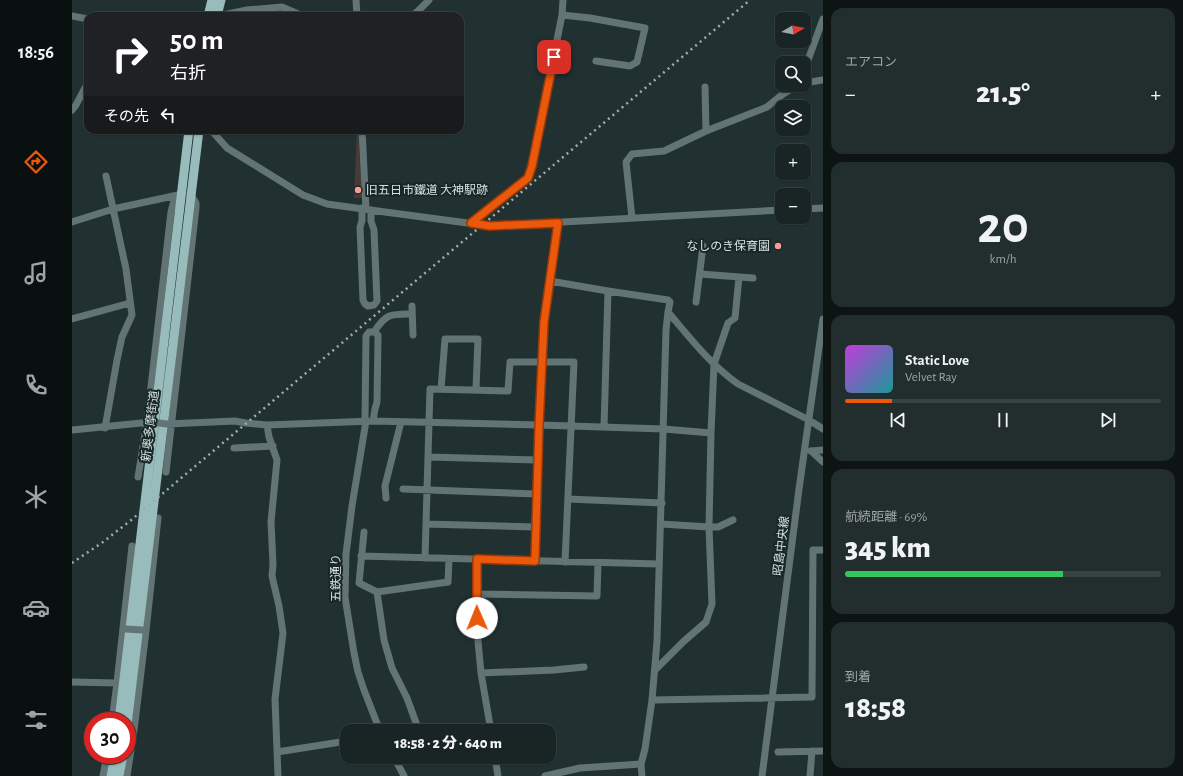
<!DOCTYPE html>
<html lang="ja">
<meta charset="utf-8">
<style>
body{margin:0;font-family:"Alegreya Sans","Noto Sans JP",sans-serif;background:#222d2d;color:#f1f3f6;height:100vh;display:flex;flex-direction:column;font-size:15px;white-space:nowrap}
*{box-sizing:border-box;margin:0}
p{font-size:13px;color:#9fa5a7}
.icon{flex:none;width:22px;height:22px;fill:none;stroke:currentColor;stroke-width:2;stroke-linecap:round;stroke-linejoin:round}
.map{position:relative;flex:1;overflow:hidden}
.drawer{display:flex;flex-direction:column;gap:8px;padding:8px;background:#0e1414;width:360px}
.drawer>*{flex:none}
.hud{position:absolute;left:12px;top:12px;width:380px;height:122px;border-radius:12px;box-shadow:0 1px 3px #0004,0 0 0 1px #374242;background:#202124;color:#fff;overflow:hidden}
.needle{width:26px;rotate:80deg}
.tools{position:absolute;left:703px;top:12px;display:grid;gap:8px}
.tools a{display:grid;place-items:center;width:36px;height:36px;border-radius:8px;background:#192525;box-shadow:0 1px 3px #0004,0 0 0 1px #374242;font-size:20px}
.speed{position:absolute;left:12px;top:712px;display:flex;gap:8px;font-size:20px;font-weight:700;text-align:center}
.speed>*{display:grid;place-content:center;width:52px;height:52px;border-radius:50%;background:#192525;box-shadow:0 1px 3px #0004,0 0 0 1px #374242;line-height:1}
.speed .limit{border:6px solid #d22;background:#fff;color:#111}
.pin{position:absolute;display:grid;place-items:center;width:34px;height:34px;color:#fff;margin:-17px;border-radius:8px;box-shadow:0 2px 6px #0006}
.me{position:absolute;width:44px;margin:-22px;rotate:359deg;stroke-linejoin:round;filter:drop-shadow(0 0 3px #0008)}
.turn{display:flex;align-items:center;gap:14px;height:84px;padding:0 20px;font-size:18px}
.turn .icon{width:52px;height:52px;stroke-width:2.5}
.turn b{display:block;font-size:28px;line-height:34px}
.then{display:flex;align-items:center;height:38px;padding:0 20px;background:#0003;gap:8px;font-size:15px}
.big{font-size:30px;font-weight:800;line-height:1.1}
.drawer .card{flex:1;display:flex;flex-direction:column;justify-content:center;gap:6px;min-width:0;padding:0 14px;border-radius:12px;background:#222d2d}
.drawer .dial{align-items:center;gap:0}
.dial b{font-size:52px;line-height:1}
.song{display:flex;align-items:center;gap:12px}
.cover{width:48px;height:48px;border-radius:6px;background:linear-gradient(135deg,hsl(290 70% 55%),hsl(180 70% 35%))}
.played{height:4px;border-radius:2px;background:linear-gradient(90deg,#ea580c 15%,#374242 15%)}
.keys{display:flex;justify-content:space-around;direction:ltr}
.heat{display:flex;justify-content:space-between;align-items:center;font-size:22px;direction:ltr}
.charge{height:6px;border-radius:3px;background:linear-gradient(90deg,#34c759 69%,#374242 0)}
.trip{position:absolute;left:268px;top:724px;width:216px;height:40px;border-radius:12px;background:#192525;box-shadow:0 1px 3px #0004,0 0 0 1px #374242;font-weight:800;line-height:40px;text-align:center}
main{display:flex;flex:1;min-height:0}
.tabs{display:flex;flex-direction:column;width:72px;justify-content:space-around;align-items:center;background:#0a0f0f;color:#9fa5a7}
.tabs .icon{width:28px;height:28px}
.tabs .active{color:#ea580c}
.tabs b{font-size:18px;color:#f1f3f6}
.map>svg:first-child{display:block}
.green{fill:#4b3937}
.lines{fill:none;stroke-linecap:round;stroke-linejoin:round}
.minor{stroke:#637475;stroke-width:7}
.major{stroke:#98bbbb;stroke-width:9}
.rail{stroke:#a2adae;stroke-width:2.5;stroke-dasharray:2 4;stroke-linecap:butt}
.minor-bridge{stroke:#637475;stroke-width:7}
.route-casing{stroke:#983908;stroke-width:10}
.route{stroke:#ea580c;stroke-width:7}
.poi-dot{fill:#f59c95;stroke:#182728;stroke-width:1.5}
.labels{text-anchor:middle;dominant-baseline:central;stroke-width:4;stroke-linejoin:round;paint-order:stroke}
.poi-label{font-size:12px;fill:#d8e1e2;stroke:#182728;text-anchor:start}
.street-label{font-size:12px;fill:#d8e1e2;stroke:#182728}
</style>
<main>
<nav class="tabs">
<b>18:56</b>
<svg class="icon active" aria-label="directions" viewBox="0 0 24 24"><path d="M12 3l9 9-9 9-9-9zM9 14v-3h6M13 9l2 2-2 2"/></svg>
<svg class="icon" aria-label="music" viewBox="0 0 24 24"><path d="M9 18V5l10-2v13"/><circle cx="6" cy="18" r="3"/><circle cx="16" cy="16" r="3"/></svg>
<svg class="icon" aria-label="phone" viewBox="0 0 24 24"><path d="M5 4h4l2 5-3 2q2 4 5 5l2-3 5 2v4C11 20 4 13 5 4z"/></svg>
<svg class="icon" aria-label="climate" viewBox="0 0 24 24"><path d="M12 3v18M4 7l16 10M4 17L20 7"/></svg>
<svg class="icon" aria-label="car" viewBox="0 0 24 24"><path d="M5 17H2v-5l4-1 3-4h7l3 4 3 1v5h-3M9 17h6M6 11h13"/><circle cx="7" cy="17" r="2"/><circle cx="17" cy="17" r="2"/></svg>
<svg class="icon" aria-label="filters" viewBox="0 0 24 24"><path d="M4 7h16M4 17h16"/><circle cx="9" cy="7" r="2"/><circle cx="15" cy="17" r="2"/></svg>
</nav>
<div class="map">
<svg width="751" height="776" viewBox="0 0 751 776">
<rect width="100%" height="100%" fill="#213131"/>
<path class="green" d="M 285,130 L 286,130 L 290,198 L 282,198 Z"/>
<g class="lines">
<path class="minor" d="M 284,0 L 285,16
M 490,15 L 518,18 L 573,28 L 565,62 L 558,66 L 524,61
M 0,16 L 16,19
M 146,16 L 175,10 L 210,7 L 231,16
M 339,16 L 346,11 L 357,0
M 732,71 L 751,19
M 732,83 L 751,80
M 633,87 L 634,131
M 0,110 L 4,105 L 16,82
M 139,130 L 155,148 L 231,195 L 255,204 L 313,212 L 418,226 L 710,210
M 290,130 L 294,209
M 290,208 L 290,221 L 288,227 L 291,300 L 293,304 L 296,306 L 302,305 L 305,301 L 302,230 L 299,221 L 299,210
M 732,209 L 751,208
M 560,218 L 554,162 L 560,154 L 592,151 L 634,131 L 695,107 L 711,94 L 726,85
M 0,222 L 41,209 L 106,195
M 399,223 L 419,207 L 456,178 L 460,166 L 490,15 L 491,0
M 628,274 L 681,278
M 478,281 L 536,291 L 596,300 L 598,302 L 596,312 L 594,330 L 585,641 L 580,700 L 573,749 L 569,764 L 570,776
M 624,302 L 631,246
M 340,306 L 341,335
M 596,312 C 618,338 638,364 666,384 L 737,420 L 751,429
M 0,319 L 58,303
M 302,332 C 314,313 319,314 340,314
M 369,389 L 373,339 L 406,339 L 404,389
M 293,421 L 294,336 L 297,332 L 302,332 L 306,335 L 306,337 L 305,402 L 303,409 L 301,421
M 294,421 L 280,506 L 274,554 L 273,597 L 282,653 L 286,672 L 292,690 L 308,731
M 95,424 L 163,421 L 174,423 L 195,425 L 301,421 L 467,425 L 592,429 L 639,433
M 195,425 L 197,437 L 205,460 L 199,522 L 201,564 L 200,576 L 207,606 L 211,633 L 203,699 L 206,776
M 532,427 L 536,291
M 33,428 L 45,360 L 50,337 L 60,315 L 54,269 L 34,176
M 0,430 L 79,422
M 162,448 L 201,446
M 739,451 L 751,462
M 739,451 L 751,450
M 356,457 L 466,460
M 94,472 L 124,208 L 124,203 L 118,194
M 66,477 L 75,422 L 99,212 L 103,197
M 331,489 L 465,494
M 314,498 L 313,486 L 329,422
M 496,499 L 590,503
M 354,524 L 464,527
M 589,524 L 637,527 L 646,527 L 661,520
M 292,532 L 287,583 L 305,592 L 312,640 L 320,668 L 335,698 L 347,731
M 289,556 L 587,564
M 353,558 L 358,389 L 436,391 L 438,362 L 502,362 L 493,562
M 405,559 L 405,630 L 409,673 L 419,731
M 463,561 L 467,425 L 472,322 L 486,223
M 305,592 L 376,582 L 377,559
M 404,594 L 525,596 L 526,563
M 583,670 L 611,642 L 634,622 L 640,604 L 637,527 L 639,433 L 642,364 L 656,323 L 663,318 L 667,277
M 409,673 L 482,670 L 512,667
M 0,682 L 45,683
M 580,700 L 740,697 L 741,550 L 751,550
M 40,721 L 45,683 L 60,546
M 205,752 L 275,741
M 706,752 L 751,751
M 322,757 L 332,776
M 364,757 L 365,759 L 376,757
M 423,757 L 426,776
M 31,776 L 35,755
M 55,776 L 62,730 L 74,631 L 86,518
M 473,776 L 508,768 L 569,764
M 690,776 L 727,489 L 751,319
M 738,776 L 740,751"/>
<path class="major" d="M 136,16 L 140,0
M 145,16 L 149,0
M 47,721 L 117,130
M 55,725 L 127,130
M 39,776 L 43,755
M 47,776 L 51,755"/>
<path class="rail" d="M 0,563 L 31,542 L 58,521 L 678,0"/>
<path class="minor-bridge" d="M 79,422 L 95,424
M 54,629 L 70,630"/>
</g>
<g class="lines">
<g class="route-casing">
<path id="route" d="M 405,618 L 405,559 L 463,561 L 467,425 L 472,322 L 486,223 L 418,226 L 399,223 L 419,207 L 456,178 L 460,166 L 482,57"/>
</g>
<use href="#route" class="route"/>
</g>
<g class="poi-dot">
<circle cx="286" cy="190" r="4"/>
<circle cx="706" cy="246" r="4"/>
</g>
<g class="labels">
<g class="poi-label">
<text x="294" y="190">旧五日市鐵道 大神駅跡</text>
<text x="698" y="246" text-anchor="end">なしのき保育園</text>
</g>
<g class="street-label">
<text transform="translate(78 426) rotate(-83)">新奥多摩街道</text>
<text transform="translate(709 546) rotate(-83)">昭島中央線</text>
<text transform="translate(264 578) rotate(-90)">五鉄通り</text>
</g>
</g>
</svg>
<div class="tools">
<a><svg class="needle" viewBox="-14 -14 28 28"><path d="M0-13l5 13h-10z" fill="#e53935"/><path d="M0 13l5-13h-10z" fill="#9fa5a7"/></svg></a>
<a><svg class="icon" aria-label="search" viewBox="0 0 24 24"><circle cx="10" cy="10" r="6"/><path d="M15 15l6 6"/></svg></a>
<a><svg class="icon" aria-label="layers" viewBox="0 0 24 24"><path d="M12 4l9 5-9 5-9-5zM3 14l9 5 9-5"/></svg></a>
<a>+</a>
<a>−</a>
</div>
<div class="speed"><div class="limit">30</div></div>
<div class="pin" style="left:482px;top:57px;background:#d93025"><svg class="icon" aria-label="arrive" viewBox="0 0 24 24"><path d="M6 21V4h12l-3 4 3 4H6"/></svg></div>
<svg class="me" style="left:405px;top:618px" viewBox="-20 -20 40 40"><circle r="19" fill="#fff"/><path d="M0-13L10 11 0 6-10 11z" fill="#ea580c"/></svg>
<div class="trip">18:58 · 2 分 · 640 m</div>
<div class="hud">
<div class="turn"><svg class="icon" aria-label="right" viewBox="0 0 24 24"><path d="M7 20v-9h11M14 6l5 5-5 5"/></svg><div><b>50 m</b>右折</div></div>
<div class="then">その先<svg class="icon" aria-label="left" viewBox="0 0 24 24"><path d="M17 20v-9H6M10 6l-5 5 5 5"/></svg></div>
</div>
</div>
<section class="drawer">
<div class="card"><p>エアコン</p>
<div class="heat"><a>−</a><b class="big">21.5°</b><a>+</a></div>
</div>
<div class="card dial"><b>20</b><p>km/h</p></div>
<div class="card">
<div class="song"><i class="cover"></i><div><b>Static Love</b><p>Velvet Ray</p></div></div>
<div class="played"></div>
<div class="keys"><svg class="icon" aria-label="previous" viewBox="0 0 24 24"><path d="M18 5L8 12l10 7zM5 5v14"/></svg><svg class="icon" aria-label="pause" viewBox="0 0 24 24"><path d="M8 5v14M16 5v14"/></svg><svg class="icon" aria-label="next" viewBox="0 0 24 24"><path d="M6 5l10 7-10 7zM19 5v14"/></svg></div>
</div>
<div class="card"><p>航続距離 · 69%</p><b class="big">345 km</b><div class="charge"></div></div>
<div class="card"><p>到着</p><b class="big">18:58</b></div>
</section>
</main>
